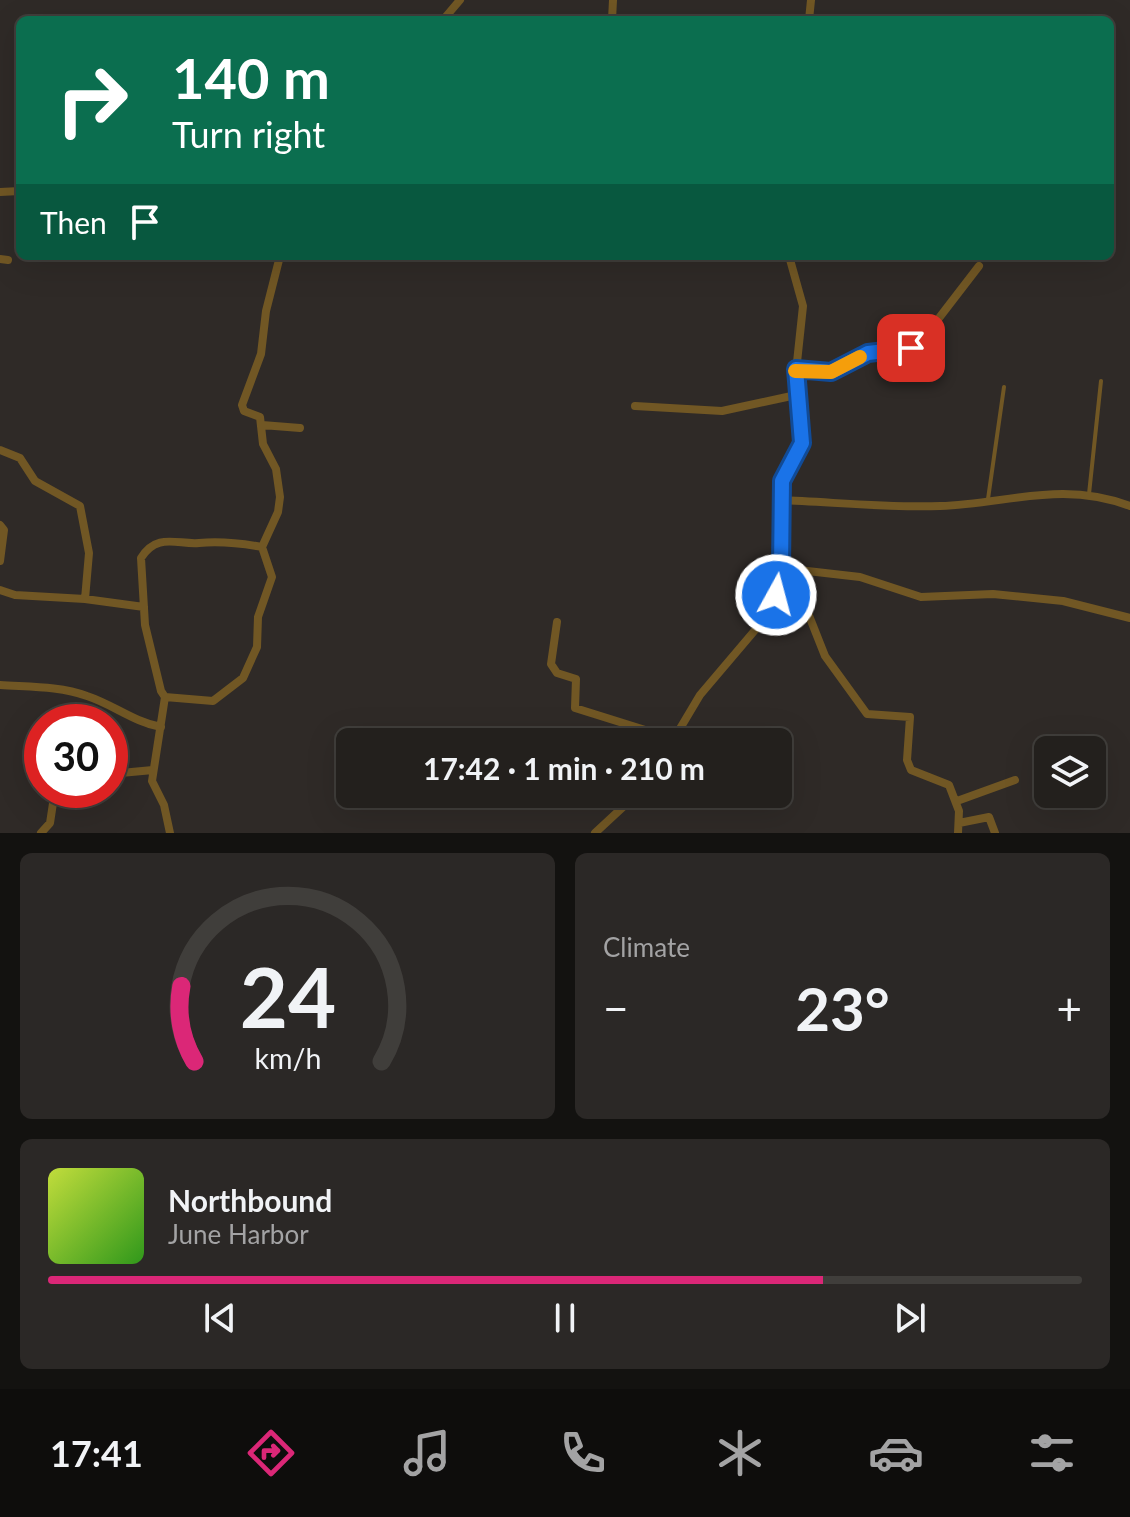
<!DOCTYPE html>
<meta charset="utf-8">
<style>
body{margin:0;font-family:Lato,sans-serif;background:#2b2826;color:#f1f3f6;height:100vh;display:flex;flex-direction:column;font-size:30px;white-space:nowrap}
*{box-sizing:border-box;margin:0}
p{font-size:26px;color:#a3a3a4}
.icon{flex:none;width:44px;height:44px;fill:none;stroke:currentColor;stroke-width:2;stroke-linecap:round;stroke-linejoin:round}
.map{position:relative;height:833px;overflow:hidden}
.side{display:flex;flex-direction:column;gap:20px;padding:20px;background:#131210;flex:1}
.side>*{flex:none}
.top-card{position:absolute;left:16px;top:16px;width:1098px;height:244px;border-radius:12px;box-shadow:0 8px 32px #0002,0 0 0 2px #403e3b;background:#0b6e4f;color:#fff;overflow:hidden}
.controls{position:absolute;left:1034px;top:736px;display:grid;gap:16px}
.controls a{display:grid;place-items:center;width:72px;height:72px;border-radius:12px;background:#23201d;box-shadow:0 8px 32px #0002,0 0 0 2px #403e3b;font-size:40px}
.speed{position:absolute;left:24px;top:704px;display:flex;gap:16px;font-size:40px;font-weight:700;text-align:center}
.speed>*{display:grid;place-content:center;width:104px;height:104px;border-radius:50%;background:#23201d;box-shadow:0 8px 32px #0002,0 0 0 2px #403e3b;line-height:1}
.speed .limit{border:12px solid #d22;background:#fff;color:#111}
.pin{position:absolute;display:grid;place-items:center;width:68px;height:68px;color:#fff;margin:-34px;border-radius:16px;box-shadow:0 4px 12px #0006}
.me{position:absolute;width:88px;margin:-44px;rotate:7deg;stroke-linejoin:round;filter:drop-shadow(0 0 6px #0008)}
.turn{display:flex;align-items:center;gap:28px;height:168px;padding:0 24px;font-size:36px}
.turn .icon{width:104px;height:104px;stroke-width:2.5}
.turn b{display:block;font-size:56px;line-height:68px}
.then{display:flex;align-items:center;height:76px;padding:0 24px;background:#0003;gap:16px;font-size:30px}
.big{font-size:60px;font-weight:700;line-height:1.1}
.side .card{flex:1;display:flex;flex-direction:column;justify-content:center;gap:12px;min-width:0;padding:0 28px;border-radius:12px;background:#2b2826}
.side .dial{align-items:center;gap:0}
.dial svg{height:208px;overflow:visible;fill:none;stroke:#403e3b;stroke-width:7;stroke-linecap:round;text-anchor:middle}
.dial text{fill:#f1f3f6;stroke:none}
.song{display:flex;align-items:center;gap:24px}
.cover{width:96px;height:96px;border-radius:12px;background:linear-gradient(135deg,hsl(70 70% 55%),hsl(110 70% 35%))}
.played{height:8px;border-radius:4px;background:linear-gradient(90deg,#db2777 75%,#403e3b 75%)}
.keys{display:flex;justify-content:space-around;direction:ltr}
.heat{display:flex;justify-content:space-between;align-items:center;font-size:44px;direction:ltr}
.side .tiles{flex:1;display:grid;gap:20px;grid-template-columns:1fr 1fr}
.card:last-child{grid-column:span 2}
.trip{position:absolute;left:336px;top:728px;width:456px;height:80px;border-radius:12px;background:#23201d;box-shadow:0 8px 32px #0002,0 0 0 2px #403e3b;font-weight:700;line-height:80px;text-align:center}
.menu{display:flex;height:128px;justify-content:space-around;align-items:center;background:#0e0d0c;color:#a3a3a4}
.menu .icon{width:56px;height:56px}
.menu .on{color:#db2777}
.menu b{font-size:36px;color:#f1f3f6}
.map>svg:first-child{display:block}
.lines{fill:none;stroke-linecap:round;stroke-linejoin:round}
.service{stroke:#715724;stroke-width:4}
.minor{stroke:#715724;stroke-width:8}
.route-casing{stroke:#114b97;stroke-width:20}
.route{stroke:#1a73e8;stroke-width:14}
.slow{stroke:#f59e0b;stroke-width:14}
</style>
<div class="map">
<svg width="1130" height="833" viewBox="0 0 1130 833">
<rect width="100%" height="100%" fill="#2f2a27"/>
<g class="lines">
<path class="service" d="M 1089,494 L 1101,381
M 988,499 L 1004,387"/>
<path class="minor" d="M 443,20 L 460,0
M 612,20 L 613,0
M 809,20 L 811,0
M 0,192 L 20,191
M 0,259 L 8,260
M 796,369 L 831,372 L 868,353 L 919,344 L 979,266
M 635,406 L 722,411 L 796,395
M 262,425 L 300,428
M 0,450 L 20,458 L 35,481 L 80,506 L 89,553 L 85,599
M 780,500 C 833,502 887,508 940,506 C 1007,504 1061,480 1130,506
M 0,525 L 4,530 L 0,561
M 781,568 L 860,577 L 921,597 L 993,594 L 1063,601 L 1130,618
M 0,590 L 15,595 L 85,599 L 144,607
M 774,600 L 806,608 L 825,656 L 867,714 L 910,717 L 907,760 L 911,770 L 949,785 L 959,811 L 958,833
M 557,622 L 551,664 L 557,673 L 576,679 L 575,708 L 674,739
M 0,685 C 29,687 60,686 87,696 C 114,705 134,722 161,727
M 165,697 L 213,701 L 243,678 L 257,647 L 258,617 L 272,577 L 262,547 L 278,512 L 280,497 L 276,469 L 263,444 L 260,417 L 244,411 L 242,405 L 261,354 L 266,311 L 280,256
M 672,742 L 700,695 L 756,629 L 776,595 L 781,568 L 782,481 L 796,456 L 803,431 L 795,381 L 803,306 L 789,256
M 110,774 L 153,770
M 957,801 L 1015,780
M 959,823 L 989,817 L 995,833
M 41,833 L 50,823 L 55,790
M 170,833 L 164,805 L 152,781 L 165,697 L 161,691 L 145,625 L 141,558 C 157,532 178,545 199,543 C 221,541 240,543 262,547
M 595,833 L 637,794"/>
</g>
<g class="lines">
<g class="route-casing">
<path id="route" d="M 776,595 L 781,568 L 782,481 L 802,443 L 796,369 L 831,372 L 868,353 L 911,348"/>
</g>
<use href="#route" class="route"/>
<path class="slow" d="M 795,371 L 831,372 L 860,357"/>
</g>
</svg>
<div class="controls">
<a><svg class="icon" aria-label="layers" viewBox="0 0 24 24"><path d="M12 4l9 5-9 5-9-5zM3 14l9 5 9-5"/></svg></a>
</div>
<div class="speed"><div class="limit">30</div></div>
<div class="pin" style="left:911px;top:348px;background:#d93025"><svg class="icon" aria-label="arrive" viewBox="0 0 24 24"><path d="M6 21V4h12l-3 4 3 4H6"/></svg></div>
<svg class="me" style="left:776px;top:595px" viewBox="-20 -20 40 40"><circle r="17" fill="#1a73e8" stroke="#fff" stroke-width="3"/><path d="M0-11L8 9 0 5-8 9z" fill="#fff"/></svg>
<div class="trip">17:42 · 1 min · 210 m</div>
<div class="top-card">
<div class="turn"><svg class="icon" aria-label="right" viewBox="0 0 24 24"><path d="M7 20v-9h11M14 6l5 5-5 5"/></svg><div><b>140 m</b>Turn right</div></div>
<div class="then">Then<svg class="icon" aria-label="arrive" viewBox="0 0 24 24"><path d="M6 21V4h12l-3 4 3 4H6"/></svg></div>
</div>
</div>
<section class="side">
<div class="tiles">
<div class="card dial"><svg viewBox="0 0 100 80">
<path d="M14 69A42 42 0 1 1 86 69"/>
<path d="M14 69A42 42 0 0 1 9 40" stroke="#db2777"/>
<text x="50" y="56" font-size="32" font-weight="700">24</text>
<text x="50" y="72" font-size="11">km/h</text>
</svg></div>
<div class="card"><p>Climate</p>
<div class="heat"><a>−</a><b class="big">23°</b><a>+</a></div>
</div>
<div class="card">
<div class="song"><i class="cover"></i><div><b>Northbound</b><p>June Harbor</p></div></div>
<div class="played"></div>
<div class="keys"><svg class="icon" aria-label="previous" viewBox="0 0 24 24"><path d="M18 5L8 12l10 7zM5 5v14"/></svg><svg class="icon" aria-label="pause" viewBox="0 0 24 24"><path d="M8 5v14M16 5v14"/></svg><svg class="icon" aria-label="next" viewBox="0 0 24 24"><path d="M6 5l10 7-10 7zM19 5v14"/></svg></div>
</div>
</div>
</section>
<nav class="menu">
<b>17:41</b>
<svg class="icon on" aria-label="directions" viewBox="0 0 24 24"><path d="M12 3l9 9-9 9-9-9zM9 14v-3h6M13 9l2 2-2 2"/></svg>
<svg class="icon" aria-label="music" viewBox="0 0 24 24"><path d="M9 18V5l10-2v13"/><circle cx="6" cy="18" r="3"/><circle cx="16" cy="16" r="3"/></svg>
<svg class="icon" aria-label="phone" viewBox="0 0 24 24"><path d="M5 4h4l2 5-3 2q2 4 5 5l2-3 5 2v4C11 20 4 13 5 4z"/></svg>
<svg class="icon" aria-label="climate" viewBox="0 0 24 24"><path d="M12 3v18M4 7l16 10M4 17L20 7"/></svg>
<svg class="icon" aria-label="car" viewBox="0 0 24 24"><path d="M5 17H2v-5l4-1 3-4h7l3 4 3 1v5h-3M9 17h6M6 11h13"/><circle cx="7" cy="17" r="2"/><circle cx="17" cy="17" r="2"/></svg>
<svg class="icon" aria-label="filters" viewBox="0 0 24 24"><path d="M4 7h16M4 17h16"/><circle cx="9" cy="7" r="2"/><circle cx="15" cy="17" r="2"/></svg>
</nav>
